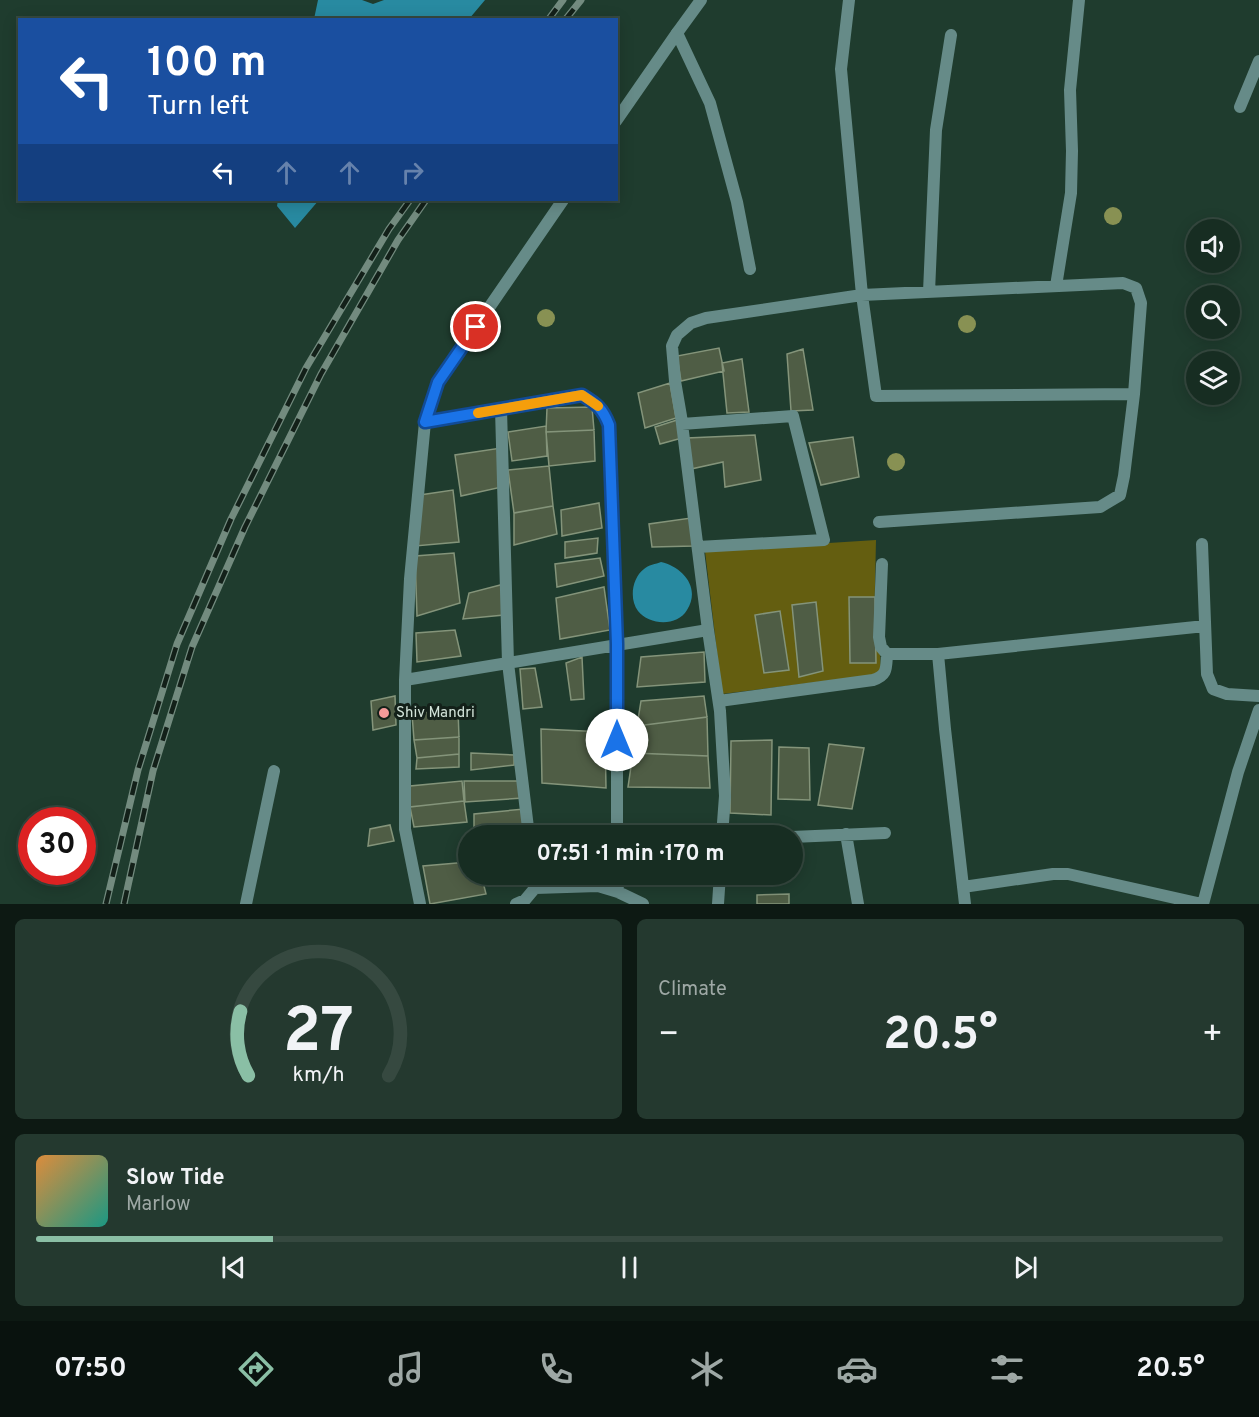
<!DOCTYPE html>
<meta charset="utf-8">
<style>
body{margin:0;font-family:Overpass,sans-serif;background:#24392f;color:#f1f3f6;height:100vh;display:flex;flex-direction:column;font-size:22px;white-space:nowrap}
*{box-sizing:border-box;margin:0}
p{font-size:20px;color:#9ea8a5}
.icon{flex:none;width:33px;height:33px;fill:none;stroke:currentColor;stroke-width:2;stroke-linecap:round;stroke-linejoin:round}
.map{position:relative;height:904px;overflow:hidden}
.panel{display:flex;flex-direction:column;gap:15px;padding:15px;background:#0d1913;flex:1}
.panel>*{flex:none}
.guide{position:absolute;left:18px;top:18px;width:600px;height:183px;border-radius:0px;box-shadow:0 3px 15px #0003,0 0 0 2px #364940;background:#1a4fa0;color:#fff;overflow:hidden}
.tools{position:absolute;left:1186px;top:219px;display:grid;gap:12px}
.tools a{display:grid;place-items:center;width:54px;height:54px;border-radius:50%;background:#172d22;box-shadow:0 3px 15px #0003,0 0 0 2px #364940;font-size:30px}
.speed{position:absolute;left:18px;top:807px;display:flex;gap:12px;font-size:30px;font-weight:700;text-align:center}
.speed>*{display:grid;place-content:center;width:78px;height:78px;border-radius:50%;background:#172d22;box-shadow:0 3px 15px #0003,0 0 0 2px #364940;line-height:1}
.speed .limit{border:9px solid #d22;background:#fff;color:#111}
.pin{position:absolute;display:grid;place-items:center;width:51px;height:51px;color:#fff;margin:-26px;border:3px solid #fff;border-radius:50%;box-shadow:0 2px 6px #0007}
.me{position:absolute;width:66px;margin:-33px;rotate:0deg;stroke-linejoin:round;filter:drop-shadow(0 0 4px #0008)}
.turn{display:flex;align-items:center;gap:21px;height:126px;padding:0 30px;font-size:27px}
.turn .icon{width:78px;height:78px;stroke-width:2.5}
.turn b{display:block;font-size:42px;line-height:51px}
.lanes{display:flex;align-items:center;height:57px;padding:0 30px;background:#0003;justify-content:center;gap:30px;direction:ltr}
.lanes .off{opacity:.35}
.big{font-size:45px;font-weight:700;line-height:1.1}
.panel .widget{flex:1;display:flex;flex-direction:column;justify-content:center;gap:9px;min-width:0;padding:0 21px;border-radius:9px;background:#24392f}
.panel .dial{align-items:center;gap:0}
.dial svg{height:156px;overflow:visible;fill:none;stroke:#364940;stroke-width:7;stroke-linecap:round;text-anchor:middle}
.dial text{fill:#f1f3f6;stroke:none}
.song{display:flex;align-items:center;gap:18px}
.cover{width:72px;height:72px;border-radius:9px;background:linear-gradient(135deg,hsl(30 70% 55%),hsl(170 70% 35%))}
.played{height:6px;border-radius:3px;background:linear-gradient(90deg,#8abfa5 20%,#364940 20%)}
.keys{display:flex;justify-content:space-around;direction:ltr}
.heat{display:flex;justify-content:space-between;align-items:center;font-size:33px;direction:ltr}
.panel .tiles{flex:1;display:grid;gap:15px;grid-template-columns:1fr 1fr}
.widget:last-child{grid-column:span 2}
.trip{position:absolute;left:458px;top:825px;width:345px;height:60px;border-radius:30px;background:#172d22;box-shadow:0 3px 15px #0003,0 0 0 2px #364940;font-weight:700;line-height:60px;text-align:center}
.dock{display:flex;height:96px;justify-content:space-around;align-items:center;background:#09120e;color:#9ea8a5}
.dock .icon{width:42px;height:42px}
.dock .on{color:#8abfa5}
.dock b{font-size:27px;color:#f1f3f6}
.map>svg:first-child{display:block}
.green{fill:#645e10}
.water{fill:#288aa1}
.building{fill:#4f5d45;stroke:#84947a;stroke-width:1.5}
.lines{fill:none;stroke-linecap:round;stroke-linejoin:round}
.lane{stroke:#668b88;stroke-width:12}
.street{stroke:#668b88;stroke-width:12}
.rail-casing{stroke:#738b7f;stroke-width:7}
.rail{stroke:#132019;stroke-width:4.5;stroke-dasharray:14;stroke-linecap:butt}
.tree{fill:#889153}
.route-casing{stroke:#114b97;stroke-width:15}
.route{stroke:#1a73e8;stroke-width:10}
.slow{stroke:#f59e0b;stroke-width:10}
.poi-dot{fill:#f59b9a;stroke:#132019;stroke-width:2}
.labels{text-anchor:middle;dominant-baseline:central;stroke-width:6;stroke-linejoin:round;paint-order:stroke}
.poi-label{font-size:15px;fill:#d3e4da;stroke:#132019;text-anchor:start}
</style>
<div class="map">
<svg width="1259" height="904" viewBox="0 0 1259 904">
<rect width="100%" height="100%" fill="#1f3c2e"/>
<path class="green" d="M 876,540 L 874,629 L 880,652 L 881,674 L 722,694 L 705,551 Z"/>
<path class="water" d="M 318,0 L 362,0 L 373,4 L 384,0 L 485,0 L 469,19 L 314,19 Z
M 278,200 L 319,200 L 295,228 L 277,206 Z
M 661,562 C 683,567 701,588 687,610 C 677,627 649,625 638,611 C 629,599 632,578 644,569 C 648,565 656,564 661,562 Z"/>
<path class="building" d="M 719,348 L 724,371 L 681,381 L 677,356 Z
M 803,349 L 813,410 L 791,411 L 787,354 Z
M 742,359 L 749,412 L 727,413 L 722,363 Z
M 670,383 L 676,418 L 645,428 L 638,393 Z
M 592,407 L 594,430 L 546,432 L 547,408 Z
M 677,420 L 682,438 L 660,444 L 655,427 Z
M 546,426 L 547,456 L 512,461 L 508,432 Z
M 594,430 L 595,461 L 549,466 L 546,432 Z
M 755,435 L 761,480 L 725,487 L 723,462 L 691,469 L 687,438 Z
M 853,437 L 859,477 L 821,485 L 809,443 Z
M 501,448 L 502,487 L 461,496 L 455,455 Z
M 549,466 L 553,506 L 514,513 L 508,470 Z
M 453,490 L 459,542 L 415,546 L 420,495 Z
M 599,503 L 602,528 L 562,536 L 561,510 Z
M 553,506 L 557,534 L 514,545 L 514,513 Z
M 691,518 L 694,546 L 652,547 L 649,524 Z
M 598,538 L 597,553 L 565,558 L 565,542 Z
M 454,553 L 460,603 L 417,616 L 415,556 Z
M 600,558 L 604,576 L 557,587 L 555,564 Z
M 504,584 L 504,615 L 463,619 L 469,593 Z
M 604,587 L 610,630 L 560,639 L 556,598 Z
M 849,597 L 875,597 L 876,663 L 850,663 Z
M 816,602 L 823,671 L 799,677 L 792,605 Z
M 780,611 L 789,670 L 764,673 L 755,615 Z
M 455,630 L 461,656 L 417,662 L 416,633 Z
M 704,652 L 705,682 L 637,687 L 641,657 Z
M 582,657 L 584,699 L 571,700 L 566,663 Z
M 535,668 L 542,707 L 523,709 L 520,669 Z
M 395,696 L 396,725 L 373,730 L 371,701 Z
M 704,696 L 707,717 L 637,726 L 641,701 Z
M 458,709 L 459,737 L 414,740 L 412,714 Z
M 707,717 L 708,756 L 633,753 L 637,726 Z
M 541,729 L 605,732 L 606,788 L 542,783 Z
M 459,737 L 459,754 L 417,758 L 414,740 Z
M 772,740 L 771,815 L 730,813 L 731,741 Z
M 829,744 L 864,748 L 852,809 L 818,805 Z
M 779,747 L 809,748 L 810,800 L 778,799 Z
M 471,753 L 514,755 L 514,765 L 471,770 Z
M 633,753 L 708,756 L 710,788 L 628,787 Z
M 459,754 L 459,767 L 416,769 L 417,758 Z
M 462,781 L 464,801 L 410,807 L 410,786 Z
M 464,781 L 521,781 L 523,798 L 465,802 Z
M 464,801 L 467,822 L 414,827 L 410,807 Z
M 524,809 L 527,834 L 474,836 L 474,814 Z
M 706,824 L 707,836 L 668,836 L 669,825 Z
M 390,825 L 394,841 L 368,846 L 370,829 Z
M 468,862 L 468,874 L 481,874 L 486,894 L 430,904 L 423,866 Z
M 789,894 L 789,904 L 757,904 L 757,895 Z"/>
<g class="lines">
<path class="lane" d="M 677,33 L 701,0
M 246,904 L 274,771"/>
<path class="street" d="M 849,0 L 841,69 L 862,295 L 876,396 L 1134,394
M 1240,107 L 1259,61
M 616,121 L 677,33 L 710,103 L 737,202 L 750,269
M 1056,286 L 1071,193 L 1072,151 L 1070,90 L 1079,0
M 929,292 L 936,130 L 951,35
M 501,409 L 508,663 L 529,836
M 425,422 L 582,395 C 597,404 603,409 609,425 L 617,644 L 617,836
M 682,424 L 793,416 L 824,540 L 698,547
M 1202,544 L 1207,674 L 1213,689 L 1227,694 L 1259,696
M 882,564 L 879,637 L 881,647 L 887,654 L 938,654 L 945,729 L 965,904
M 938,654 L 1205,626
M 405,680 L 708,630
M 719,701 L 873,680 C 888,675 886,668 887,654
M 846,834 L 858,904
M 722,836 L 725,796 L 720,711 L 708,630 L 681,416 L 675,381 L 672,346 L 677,335 L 691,323 L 706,318 L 862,295 L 1123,283 L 1136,288 L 1141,303 L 1134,394 L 1124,476 L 1120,495 L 1100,507 L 879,522
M 792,837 L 885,833
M 534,874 L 535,888 L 598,886 L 618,892 L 643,904
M 617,874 L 618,892
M 963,887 L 1053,874 L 1068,874 L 1202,904
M 420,904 L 405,829 L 405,680 L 410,579 L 425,422 L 438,382 L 563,200
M 516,904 L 525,900 L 535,888
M 718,904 L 720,874
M 1203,904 L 1238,772 L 1259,710"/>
<g class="rail-casing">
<path id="rail" d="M 548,20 L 563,0
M 565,20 L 581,0
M 106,904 L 138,770 L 177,644 L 231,519 L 306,368 L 389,229 L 410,200
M 124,904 L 153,771 L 192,647 L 245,527 L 321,374 L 398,240 L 426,200"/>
</g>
<use href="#rail" class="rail"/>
</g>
<g class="tree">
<circle cx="1113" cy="216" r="9"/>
<circle cx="546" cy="318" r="9"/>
<circle cx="967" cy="324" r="9"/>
<circle cx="896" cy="462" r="9"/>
</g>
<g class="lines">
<g class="route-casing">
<path id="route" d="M 476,327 L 438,382 L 425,422 L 582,395 C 597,404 603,409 609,425 L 617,644 L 617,740"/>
</g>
<use href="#route" class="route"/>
<path class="slow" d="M 478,413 L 582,395 L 598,406"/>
</g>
<circle class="poi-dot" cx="384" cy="713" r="6"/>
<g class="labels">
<g class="poi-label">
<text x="396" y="713">Shiv Mandri</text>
</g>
</g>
</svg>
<div class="tools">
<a><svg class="icon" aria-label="sound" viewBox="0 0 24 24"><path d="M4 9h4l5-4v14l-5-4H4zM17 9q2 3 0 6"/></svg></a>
<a><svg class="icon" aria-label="search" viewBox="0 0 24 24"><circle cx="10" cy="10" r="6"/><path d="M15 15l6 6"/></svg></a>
<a><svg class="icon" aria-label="layers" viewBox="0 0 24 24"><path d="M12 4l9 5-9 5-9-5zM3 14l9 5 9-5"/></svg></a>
</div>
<div class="speed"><div class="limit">30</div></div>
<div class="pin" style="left:476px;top:327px;background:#d93025"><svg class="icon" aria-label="arrive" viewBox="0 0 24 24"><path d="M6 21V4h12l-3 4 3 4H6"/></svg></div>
<svg class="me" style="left:617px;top:740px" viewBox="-20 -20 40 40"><circle r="19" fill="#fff"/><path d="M0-13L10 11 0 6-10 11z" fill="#1a73e8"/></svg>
<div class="trip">07:51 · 1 min · 170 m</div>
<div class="guide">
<div class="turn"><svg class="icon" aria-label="left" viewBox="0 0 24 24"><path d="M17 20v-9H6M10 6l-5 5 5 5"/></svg><div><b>100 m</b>Turn left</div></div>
<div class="lanes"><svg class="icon" aria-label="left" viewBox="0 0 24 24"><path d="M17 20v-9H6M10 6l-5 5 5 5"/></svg><svg class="icon off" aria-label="ahead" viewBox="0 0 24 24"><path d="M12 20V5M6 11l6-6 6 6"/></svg><svg class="icon off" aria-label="ahead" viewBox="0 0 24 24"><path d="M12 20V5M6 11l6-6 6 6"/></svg><svg class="icon off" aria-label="right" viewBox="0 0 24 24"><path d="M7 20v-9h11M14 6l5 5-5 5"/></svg></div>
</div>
</div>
<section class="panel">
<div class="tiles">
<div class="widget dial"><svg viewBox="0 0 100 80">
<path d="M14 69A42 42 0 1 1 86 69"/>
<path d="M14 69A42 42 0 0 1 10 36" stroke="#8abfa5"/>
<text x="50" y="56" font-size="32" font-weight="700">27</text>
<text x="50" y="72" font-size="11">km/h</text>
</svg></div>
<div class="widget"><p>Climate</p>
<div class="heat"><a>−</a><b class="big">20.5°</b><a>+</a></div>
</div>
<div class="widget">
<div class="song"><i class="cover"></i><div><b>Slow Tide</b><p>Marlow</p></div></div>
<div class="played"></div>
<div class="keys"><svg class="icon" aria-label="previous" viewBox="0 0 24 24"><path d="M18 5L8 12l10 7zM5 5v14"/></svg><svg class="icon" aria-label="pause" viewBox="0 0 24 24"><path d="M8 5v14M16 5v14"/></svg><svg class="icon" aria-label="next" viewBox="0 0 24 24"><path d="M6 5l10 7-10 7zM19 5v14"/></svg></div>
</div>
</div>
</section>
<nav class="dock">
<b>07:50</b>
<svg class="icon on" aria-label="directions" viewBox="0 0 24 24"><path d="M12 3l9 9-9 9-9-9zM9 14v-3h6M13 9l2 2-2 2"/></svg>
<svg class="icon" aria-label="music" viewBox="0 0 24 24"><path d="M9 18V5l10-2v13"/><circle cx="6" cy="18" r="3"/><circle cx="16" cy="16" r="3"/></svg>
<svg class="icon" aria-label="phone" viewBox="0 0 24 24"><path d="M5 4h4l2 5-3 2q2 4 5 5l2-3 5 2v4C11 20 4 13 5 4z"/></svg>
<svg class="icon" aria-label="climate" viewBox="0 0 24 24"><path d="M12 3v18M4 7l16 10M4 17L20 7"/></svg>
<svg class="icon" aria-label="car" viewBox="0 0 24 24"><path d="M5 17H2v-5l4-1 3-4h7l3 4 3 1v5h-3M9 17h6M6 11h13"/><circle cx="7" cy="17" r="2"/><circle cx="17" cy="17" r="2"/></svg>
<svg class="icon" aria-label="filters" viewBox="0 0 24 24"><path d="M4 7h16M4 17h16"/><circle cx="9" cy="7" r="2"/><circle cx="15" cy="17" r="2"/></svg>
<b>20.5°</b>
</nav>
